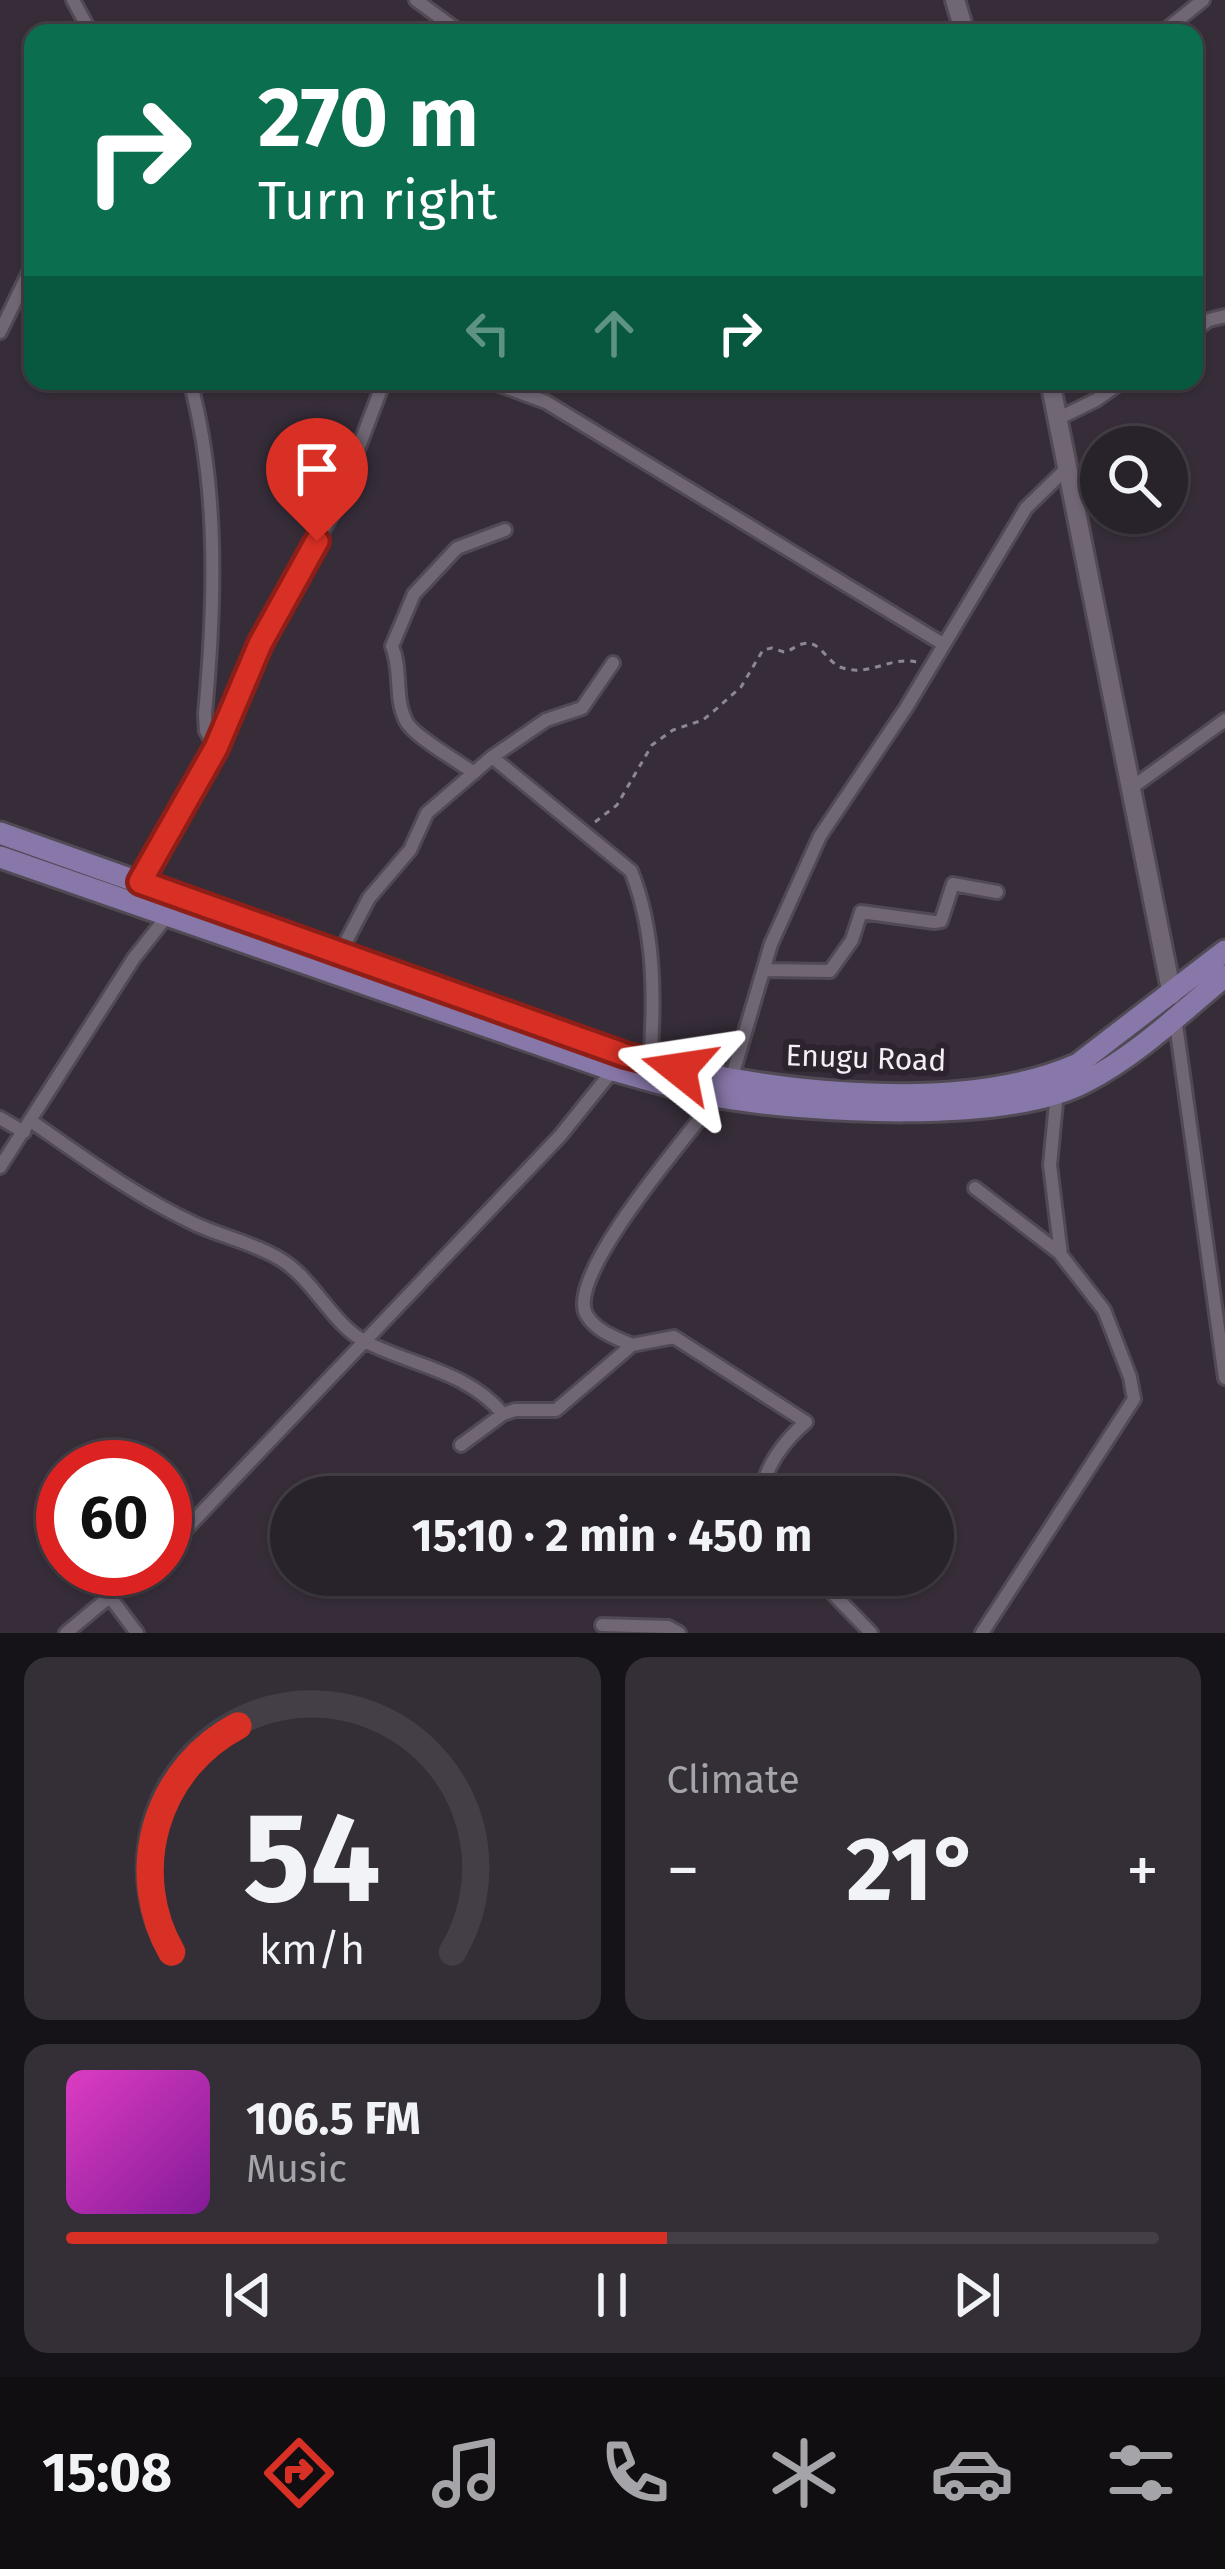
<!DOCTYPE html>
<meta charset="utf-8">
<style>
body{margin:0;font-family:"Fira Sans",sans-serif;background:#342f37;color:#f1f3f6;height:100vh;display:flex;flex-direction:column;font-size:45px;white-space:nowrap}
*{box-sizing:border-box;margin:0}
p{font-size:39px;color:#a5a4a9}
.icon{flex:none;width:66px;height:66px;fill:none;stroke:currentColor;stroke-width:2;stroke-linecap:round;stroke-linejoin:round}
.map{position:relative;height:1633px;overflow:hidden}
.drawer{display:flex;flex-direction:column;gap:24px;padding:24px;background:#161318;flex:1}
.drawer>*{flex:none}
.guide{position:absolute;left:24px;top:24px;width:1179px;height:366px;border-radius:24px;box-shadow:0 3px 9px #0004,0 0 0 3px #443f47;background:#0b6e4f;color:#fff;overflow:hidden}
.controls{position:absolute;left:1080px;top:426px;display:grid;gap:24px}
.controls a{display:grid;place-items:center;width:108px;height:108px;border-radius:50%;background:#28222b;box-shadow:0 3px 9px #0004,0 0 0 3px #443f47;font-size:60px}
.speed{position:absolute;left:36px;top:1440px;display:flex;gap:24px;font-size:60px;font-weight:700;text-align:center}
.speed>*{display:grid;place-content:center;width:156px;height:156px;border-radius:50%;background:#28222b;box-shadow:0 3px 9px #0004,0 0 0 3px #443f47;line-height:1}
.speed .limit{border:18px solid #d22;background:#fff;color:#111}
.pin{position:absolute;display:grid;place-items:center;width:102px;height:102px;color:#fff;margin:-123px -51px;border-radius:50% 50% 50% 0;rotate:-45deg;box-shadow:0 0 12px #0007}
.pin .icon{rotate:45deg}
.me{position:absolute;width:132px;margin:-66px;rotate:285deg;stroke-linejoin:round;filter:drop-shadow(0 0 9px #0008)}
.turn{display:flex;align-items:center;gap:42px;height:252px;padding:0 36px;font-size:54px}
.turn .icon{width:156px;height:156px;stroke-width:2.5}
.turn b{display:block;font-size:84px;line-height:102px}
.lanes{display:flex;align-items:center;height:114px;padding:0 36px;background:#0003;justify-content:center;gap:60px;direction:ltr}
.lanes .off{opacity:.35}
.big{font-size:90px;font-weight:700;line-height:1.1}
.drawer .card{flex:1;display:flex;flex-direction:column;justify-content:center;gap:18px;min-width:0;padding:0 42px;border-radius:24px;background:#342f37}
.drawer .dial{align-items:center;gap:0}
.dial svg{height:312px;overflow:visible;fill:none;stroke:#443f47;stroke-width:7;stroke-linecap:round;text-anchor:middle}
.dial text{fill:#f1f3f6;stroke:none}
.song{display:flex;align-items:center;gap:36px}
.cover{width:144px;height:144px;border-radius:18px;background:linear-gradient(135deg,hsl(310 70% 55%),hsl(290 70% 35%))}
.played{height:12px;border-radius:6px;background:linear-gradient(90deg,#d93025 55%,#443f47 55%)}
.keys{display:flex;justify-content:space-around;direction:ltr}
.heat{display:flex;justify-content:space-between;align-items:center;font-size:66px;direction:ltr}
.drawer .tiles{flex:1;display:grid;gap:24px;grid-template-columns:1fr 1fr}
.card:last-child{grid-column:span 2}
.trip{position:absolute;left:270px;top:1476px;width:684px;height:120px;border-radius:60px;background:#28222b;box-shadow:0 3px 9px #0004,0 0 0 3px #443f47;font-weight:700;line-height:120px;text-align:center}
.tabs{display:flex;height:192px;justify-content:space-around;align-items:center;background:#100e11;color:#a5a4a9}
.tabs .icon{width:84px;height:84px}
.tabs .active{color:#d93025}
.tabs b{font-size:54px;color:#f1f3f6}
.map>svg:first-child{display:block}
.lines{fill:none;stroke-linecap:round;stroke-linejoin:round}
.street-casing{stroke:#514953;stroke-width:18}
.secondary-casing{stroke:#514953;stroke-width:24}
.primary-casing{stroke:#514953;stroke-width:27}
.path{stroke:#8e8791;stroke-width:3;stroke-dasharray:6 6;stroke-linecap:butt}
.street{stroke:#706674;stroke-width:12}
.secondary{stroke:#706674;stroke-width:18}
.primary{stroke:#8877a9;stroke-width:21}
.route-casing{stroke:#8d1f18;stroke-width:30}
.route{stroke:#d93025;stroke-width:21}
.labels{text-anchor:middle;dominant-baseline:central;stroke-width:12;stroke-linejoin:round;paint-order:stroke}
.street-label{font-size:30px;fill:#f4eff6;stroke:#2c232f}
</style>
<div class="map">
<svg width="1225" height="1633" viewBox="0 0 1225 1633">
<rect width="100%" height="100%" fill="#362d39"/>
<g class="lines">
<g class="street-casing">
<path id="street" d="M 73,0 L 91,33
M 416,0 L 461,33
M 1162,33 L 1203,0
M 1194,330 L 1209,320 L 1225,316
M 0,332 L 33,264
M 190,381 C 219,487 215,605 205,714 L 206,731 L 216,748
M 489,381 L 546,402 L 943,644
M 1057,419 L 1096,400 L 1123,381
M 492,757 L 546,720 L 582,708 L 613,663
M 474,773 C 458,761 413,736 406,721 C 394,698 402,670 392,646 L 414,594 L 457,548 L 505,530
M 1130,789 L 1225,720
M 140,882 L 216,748 L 260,644 L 336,507 L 384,381
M 341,951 L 369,898 L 410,850 L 427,813 L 492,757 L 631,871 C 655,930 655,999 650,1062
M 764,970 L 830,971 L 852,940 L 861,912 L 934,922 L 941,921 L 953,884 L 997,892
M 1175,1017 L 1225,1378
M 731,1080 L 771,944 L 820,836 L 906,708 L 1026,508 L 1065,470
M 0,1118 L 24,1132
M 31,1121 C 84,1158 137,1197 195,1224 C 223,1237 254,1243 280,1259 C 314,1279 332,1325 366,1342 C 413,1366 467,1371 503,1414
M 0,1167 L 134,958 L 168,915
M 975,1188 L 1061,1254
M 632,1345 C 616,1338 595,1331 586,1314 C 566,1274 691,1132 717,1097
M 461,1445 L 503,1414 L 515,1410 L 556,1410 L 632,1345 L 674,1337 L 806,1422 C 785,1440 762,1469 762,1497
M 165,1551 L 560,1136 L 613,1070
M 815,1575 L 871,1633
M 110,1597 L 137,1633
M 602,1625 L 668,1627 L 679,1633
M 66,1633 L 143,1569
M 982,1633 L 1134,1399 L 1130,1377 L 1104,1310 L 1061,1255 L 1050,1165 L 1057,1092"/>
</g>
<g class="secondary-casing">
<path id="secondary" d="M 955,0 L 965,33
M 1050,381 L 1172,995"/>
</g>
<g class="primary-casing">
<path id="primary" d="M 0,833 L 625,1055 C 752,1090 953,1119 1078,1064 L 1225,951
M 0,857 L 613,1070 C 648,1079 684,1091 720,1097 C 808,1112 1006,1124 1085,1082 C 1136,1056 1182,1012 1225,976"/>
</g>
<path class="path" d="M 595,822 L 617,805 L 652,745 L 673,730 L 703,720 L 715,710 L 741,687 L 763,650 L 772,648 L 784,652 C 791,651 795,646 802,644 C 820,638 827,664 843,668 C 871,677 892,654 920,663"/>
<use href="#street" class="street"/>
<use href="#secondary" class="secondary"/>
<use href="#primary" class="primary"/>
</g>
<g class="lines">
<g class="route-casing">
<path id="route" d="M 317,541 L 260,644 L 216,748 L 140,882 L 625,1055 L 679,1069"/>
</g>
<use href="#route" class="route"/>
</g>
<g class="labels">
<g class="street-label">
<text transform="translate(866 1058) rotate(2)">Enugu Road</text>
</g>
</g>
</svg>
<div class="controls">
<a><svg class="icon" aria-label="search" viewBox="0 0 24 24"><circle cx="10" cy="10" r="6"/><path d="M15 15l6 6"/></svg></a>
</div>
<div class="speed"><div class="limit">60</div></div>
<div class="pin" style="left:317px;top:541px;background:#d93025"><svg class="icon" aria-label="arrive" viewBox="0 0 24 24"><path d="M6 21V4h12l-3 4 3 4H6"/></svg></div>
<svg class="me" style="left:679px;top:1069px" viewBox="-20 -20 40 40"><path d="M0-17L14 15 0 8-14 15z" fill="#d93025" stroke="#fff" stroke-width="4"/></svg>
<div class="trip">15:10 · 2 min · 450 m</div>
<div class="guide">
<div class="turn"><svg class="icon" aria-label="right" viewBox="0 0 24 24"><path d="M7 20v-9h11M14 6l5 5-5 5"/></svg><div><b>270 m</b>Turn right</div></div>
<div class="lanes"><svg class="icon off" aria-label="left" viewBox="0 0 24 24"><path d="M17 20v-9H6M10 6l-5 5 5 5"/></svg><svg class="icon off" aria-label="ahead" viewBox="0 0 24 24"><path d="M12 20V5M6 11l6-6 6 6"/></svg><svg class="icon" aria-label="right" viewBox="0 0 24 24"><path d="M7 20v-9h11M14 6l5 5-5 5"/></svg></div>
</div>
</div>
<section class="drawer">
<div class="tiles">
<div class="card dial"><svg viewBox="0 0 100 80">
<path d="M14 69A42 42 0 1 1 86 69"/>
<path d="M14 69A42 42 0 0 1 31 11" stroke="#d93025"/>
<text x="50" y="56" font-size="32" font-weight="700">54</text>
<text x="50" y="72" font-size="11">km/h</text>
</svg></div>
<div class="card"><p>Climate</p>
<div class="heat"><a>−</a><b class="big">21°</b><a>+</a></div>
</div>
<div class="card">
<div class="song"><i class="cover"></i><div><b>106.5 FM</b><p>Music</p></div></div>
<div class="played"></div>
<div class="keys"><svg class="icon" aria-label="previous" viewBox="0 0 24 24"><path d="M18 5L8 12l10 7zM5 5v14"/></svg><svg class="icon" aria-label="pause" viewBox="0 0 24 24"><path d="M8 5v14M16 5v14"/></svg><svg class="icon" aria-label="next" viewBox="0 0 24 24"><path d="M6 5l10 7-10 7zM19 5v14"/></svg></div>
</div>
</div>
</section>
<nav class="tabs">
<b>15:08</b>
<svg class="icon active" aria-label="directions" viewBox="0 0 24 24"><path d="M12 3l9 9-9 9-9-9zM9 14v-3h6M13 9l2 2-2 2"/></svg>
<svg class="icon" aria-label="music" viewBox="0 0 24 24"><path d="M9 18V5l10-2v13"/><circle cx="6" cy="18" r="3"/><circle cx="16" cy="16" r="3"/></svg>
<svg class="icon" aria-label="phone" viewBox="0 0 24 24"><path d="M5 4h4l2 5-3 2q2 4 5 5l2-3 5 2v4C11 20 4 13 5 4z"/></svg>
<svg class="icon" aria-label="climate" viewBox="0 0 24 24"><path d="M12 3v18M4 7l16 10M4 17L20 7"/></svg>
<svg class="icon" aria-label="car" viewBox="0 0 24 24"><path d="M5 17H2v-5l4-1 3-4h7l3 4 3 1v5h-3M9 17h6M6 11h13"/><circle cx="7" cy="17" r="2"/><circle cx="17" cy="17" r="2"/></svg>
<svg class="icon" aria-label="filters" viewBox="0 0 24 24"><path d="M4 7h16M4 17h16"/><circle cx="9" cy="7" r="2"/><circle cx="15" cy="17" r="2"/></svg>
</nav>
